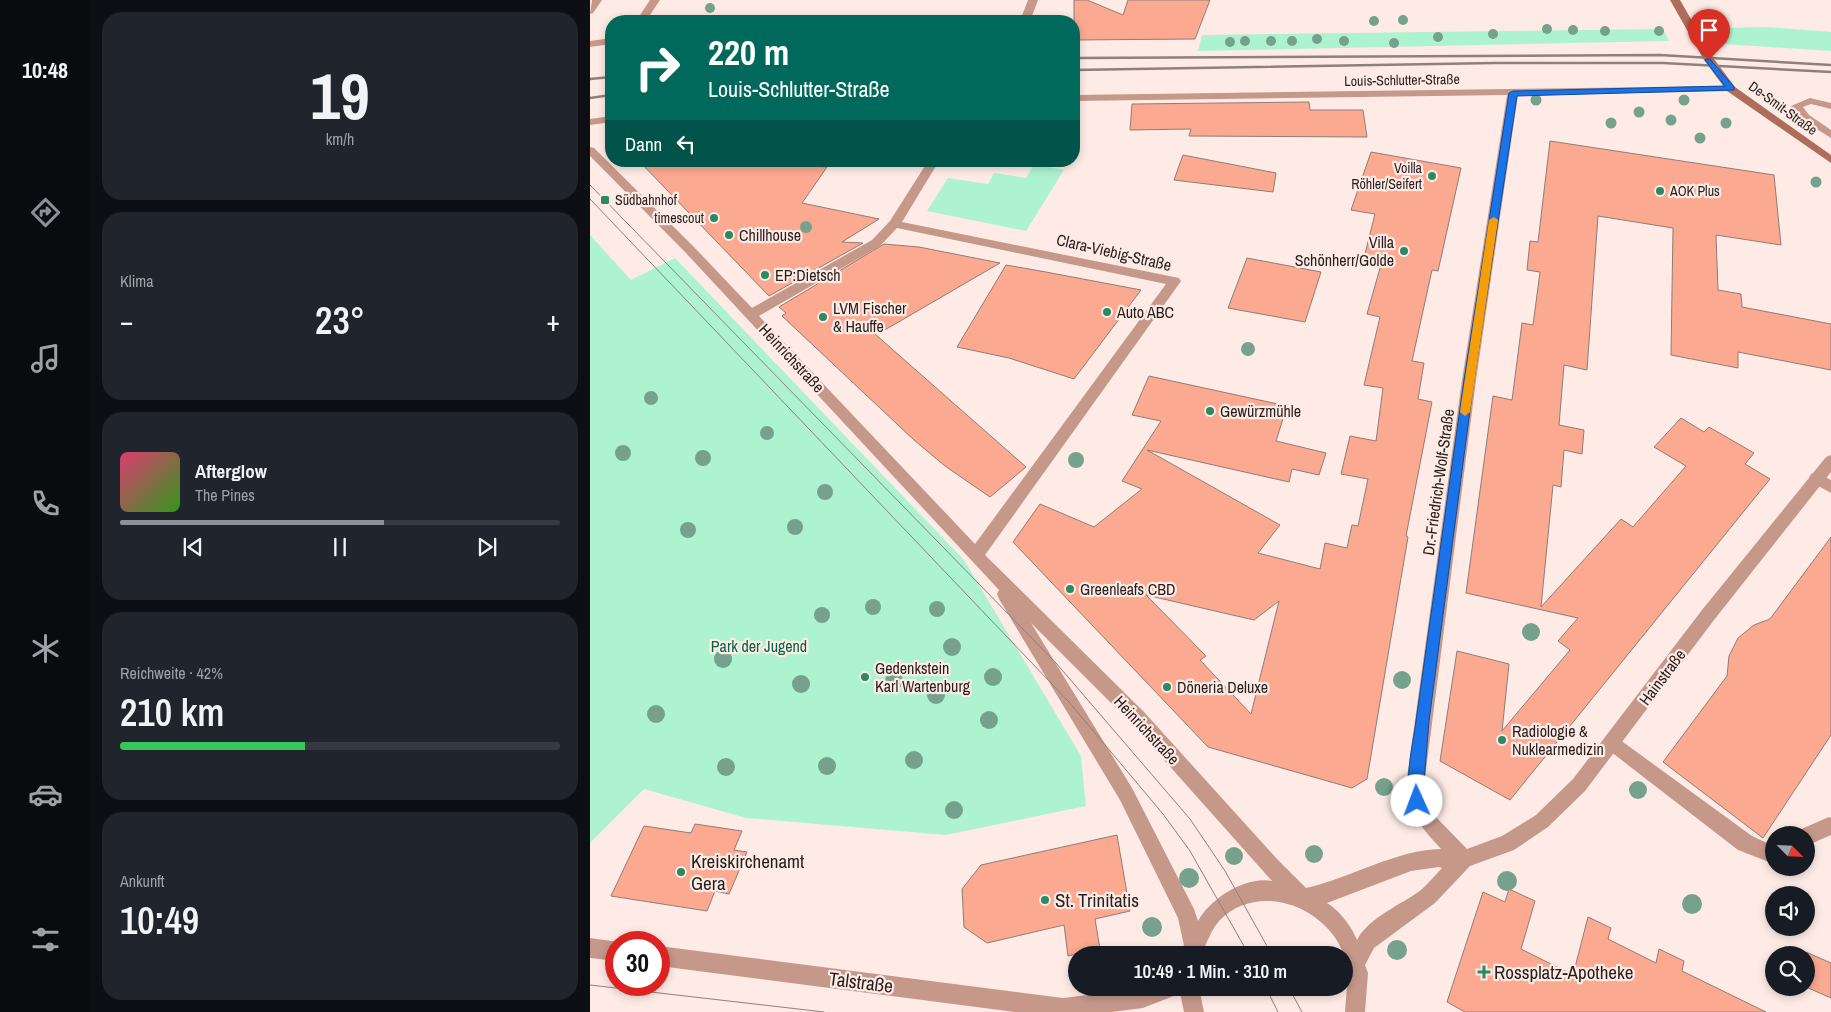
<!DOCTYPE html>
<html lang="de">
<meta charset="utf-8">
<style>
body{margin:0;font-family:"Archivo Narrow",sans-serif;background:#20242c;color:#f1f3f6;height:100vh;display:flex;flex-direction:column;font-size:19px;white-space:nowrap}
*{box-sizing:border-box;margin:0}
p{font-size:16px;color:#9ea1a6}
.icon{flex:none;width:28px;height:28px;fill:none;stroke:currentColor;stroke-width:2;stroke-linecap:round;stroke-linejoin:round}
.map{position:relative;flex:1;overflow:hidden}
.sheet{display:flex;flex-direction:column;gap:12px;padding:12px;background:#0d0f14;width:500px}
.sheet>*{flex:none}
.hud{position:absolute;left:15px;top:15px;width:475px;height:152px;border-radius:20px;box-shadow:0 2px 8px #0003;background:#00695c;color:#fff;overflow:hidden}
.needle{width:32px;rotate:114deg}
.fabs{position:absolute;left:1175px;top:826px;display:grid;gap:10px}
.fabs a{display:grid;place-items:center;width:50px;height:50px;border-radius:50%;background:#171b24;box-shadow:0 2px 8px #0003;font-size:25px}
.speed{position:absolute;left:15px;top:931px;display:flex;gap:10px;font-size:25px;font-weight:700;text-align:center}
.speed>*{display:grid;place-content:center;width:65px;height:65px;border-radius:50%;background:#171b24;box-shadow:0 2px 8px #0003;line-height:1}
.speed .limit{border:8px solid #d22;background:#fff;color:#111}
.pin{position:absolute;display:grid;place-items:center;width:42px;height:42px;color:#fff;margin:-51px -21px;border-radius:50% 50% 50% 0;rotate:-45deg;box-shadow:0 0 5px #0007}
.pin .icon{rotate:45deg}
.me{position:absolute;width:55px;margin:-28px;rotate:358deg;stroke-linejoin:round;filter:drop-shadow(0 0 4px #0008)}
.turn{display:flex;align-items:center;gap:18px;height:105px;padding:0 20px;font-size:22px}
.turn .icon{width:65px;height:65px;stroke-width:2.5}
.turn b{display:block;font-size:35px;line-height:42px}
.then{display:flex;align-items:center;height:48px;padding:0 20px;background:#0003;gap:10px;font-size:19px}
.big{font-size:38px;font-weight:600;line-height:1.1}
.sheet .card{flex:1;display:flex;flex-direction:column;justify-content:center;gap:8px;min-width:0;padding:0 18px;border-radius:20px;background:#20242c}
.sheet .dial{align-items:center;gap:0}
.dial b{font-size:65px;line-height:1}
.song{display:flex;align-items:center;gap:15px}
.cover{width:60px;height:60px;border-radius:8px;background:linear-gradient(135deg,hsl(340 70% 55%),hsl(110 70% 35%))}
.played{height:5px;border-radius:2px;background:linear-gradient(90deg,#8c9099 60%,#363941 60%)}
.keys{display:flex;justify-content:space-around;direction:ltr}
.heat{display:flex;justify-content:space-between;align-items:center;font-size:28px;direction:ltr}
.charge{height:8px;border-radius:4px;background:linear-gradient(90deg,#34c759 42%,#363941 0)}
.trip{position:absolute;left:478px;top:946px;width:285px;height:50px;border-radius:25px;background:#171b24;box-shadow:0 2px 8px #0003;font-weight:600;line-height:50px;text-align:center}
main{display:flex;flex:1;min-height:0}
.menu{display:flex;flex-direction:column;width:90px;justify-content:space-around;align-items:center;background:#090b0e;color:#9ea1a6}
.menu .icon{width:35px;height:35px}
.menu .selected{color:#8c9099}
.menu b{font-size:22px;color:#f1f3f6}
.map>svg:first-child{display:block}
.green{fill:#adf3cf}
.building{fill:#fba990;stroke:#917c76;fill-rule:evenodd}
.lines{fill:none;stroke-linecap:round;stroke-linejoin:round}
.lane{fill:#c5988a;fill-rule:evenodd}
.street{fill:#c5988a;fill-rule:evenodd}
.secondary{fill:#ad6d5a;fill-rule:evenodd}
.tram{stroke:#8e817c;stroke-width:1}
.rail{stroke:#8e817c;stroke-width:2.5}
.tree{fill:#76a18c}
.route{fill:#1a73e8;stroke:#114b97}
.slow{fill:#f59e0b}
.poi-dot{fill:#2a8a63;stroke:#feebe5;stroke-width:2}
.labels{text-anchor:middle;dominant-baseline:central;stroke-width:4.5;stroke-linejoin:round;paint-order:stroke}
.far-street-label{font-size:14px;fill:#271f1c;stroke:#feebe5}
.far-poi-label{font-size:14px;fill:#271f1c;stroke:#feebe5;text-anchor:end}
.poi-label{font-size:16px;fill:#271f1c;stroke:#feebe5;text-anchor:start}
.street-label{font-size:16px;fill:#271f1c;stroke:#feebe5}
.park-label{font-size:16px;fill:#066443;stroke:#feebe5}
.near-poi-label{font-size:19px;fill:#271f1c;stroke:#feebe5;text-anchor:start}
.near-street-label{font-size:19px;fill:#271f1c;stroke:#feebe5}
</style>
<main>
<nav class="menu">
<b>10:48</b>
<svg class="icon selected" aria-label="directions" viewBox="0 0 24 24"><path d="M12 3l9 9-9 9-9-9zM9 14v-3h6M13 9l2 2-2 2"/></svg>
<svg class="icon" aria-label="music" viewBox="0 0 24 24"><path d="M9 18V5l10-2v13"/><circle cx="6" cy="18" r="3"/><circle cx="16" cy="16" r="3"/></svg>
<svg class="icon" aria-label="phone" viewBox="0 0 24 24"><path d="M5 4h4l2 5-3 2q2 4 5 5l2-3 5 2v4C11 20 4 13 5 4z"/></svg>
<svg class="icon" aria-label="climate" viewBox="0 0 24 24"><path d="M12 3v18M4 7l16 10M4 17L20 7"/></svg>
<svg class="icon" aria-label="car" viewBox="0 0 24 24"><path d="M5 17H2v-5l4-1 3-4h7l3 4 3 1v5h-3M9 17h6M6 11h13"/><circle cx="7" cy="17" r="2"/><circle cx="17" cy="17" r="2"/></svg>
<svg class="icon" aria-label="filters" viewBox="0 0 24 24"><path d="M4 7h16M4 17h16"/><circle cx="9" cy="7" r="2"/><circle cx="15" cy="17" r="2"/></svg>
</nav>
<section class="sheet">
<div class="card dial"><b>19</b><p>km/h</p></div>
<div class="card"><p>Klima</p>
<div class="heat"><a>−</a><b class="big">23°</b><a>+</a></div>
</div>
<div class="card">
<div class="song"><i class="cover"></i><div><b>Afterglow</b><p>The Pines</p></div></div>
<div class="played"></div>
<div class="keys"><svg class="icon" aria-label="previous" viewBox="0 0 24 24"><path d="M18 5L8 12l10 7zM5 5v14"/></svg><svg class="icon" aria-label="pause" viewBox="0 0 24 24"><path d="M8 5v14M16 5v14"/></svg><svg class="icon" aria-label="next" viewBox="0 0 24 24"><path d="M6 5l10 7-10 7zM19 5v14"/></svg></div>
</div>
<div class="card"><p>Reichweite · 42%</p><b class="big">210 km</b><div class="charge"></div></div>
<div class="card"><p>Ankunft</p><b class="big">10:49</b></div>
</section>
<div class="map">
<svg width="1241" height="1012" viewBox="0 0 1241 1012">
<rect width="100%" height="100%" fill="#feebe5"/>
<path class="green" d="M 1179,27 L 1241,32 L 1241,51 L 1133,44 L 1125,28 Z
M 1073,29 L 1079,41 L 608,51 L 612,35 Z
M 444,165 L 474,170 L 436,231 L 337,211 L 358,178 L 398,184 L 404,173 L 436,178 Z
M 0,235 L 41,280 L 85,258 L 374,560 L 491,756 L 496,806 L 356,835 L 156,818 L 54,789 L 0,843 Z"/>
<path class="building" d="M 484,0 L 497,0 L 533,15 L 538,0 L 620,0 L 605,39 L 484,40 Z
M 719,102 L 720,110 L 773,110 L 777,137 L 599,136 L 601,129 L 540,130 L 542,104 Z
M 960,141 L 1184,175 L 1191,245 L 1126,235 L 1128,290 L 1151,294 L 1152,307 L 1241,324 L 1241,370 L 1148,352 L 1148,368 L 1081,355 L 1083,228 L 1008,216 L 997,370 L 974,365 L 969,425 L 994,430 L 992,454 L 974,450 L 971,487 L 963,485 L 951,607 L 1031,519 L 1043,527 L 1096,466 L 1064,447 L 1091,418 L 1114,432 L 1119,427 L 1164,453 L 1155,464 L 1180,479 L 920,800 L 850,761 L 867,651 L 919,664 L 912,731 L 980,650 L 968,641 L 988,618 L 876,593 L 903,396 L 922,400 L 932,323 L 943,325 L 950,272 L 937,270 L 940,241 L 948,242 Z
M 781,152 L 871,168 L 848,271 L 842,270 L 822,361 L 834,363 L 828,399 L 842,402 L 816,536 L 818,537 L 777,779 L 762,788 L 618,747 L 423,542 L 450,504 L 504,527 L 552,489 L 532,481 L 571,421 L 542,415 L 559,376 L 697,406 L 686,441 L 736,453 L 729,475 L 702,469 L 699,482 L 557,450 L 690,525 L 668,553 L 730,569 L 735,543 L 757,548 L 762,525 L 768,526 L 778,479 L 751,474 L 760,436 L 786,441 L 793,388 L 774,385 L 790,317 L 777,314 L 792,261 L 774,258 L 785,214 L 761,210 ZM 556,595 L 664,620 L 689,601 L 661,714 L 610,660 L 616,656 Z
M 593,155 L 686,173 L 683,192 L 584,180 Z
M 49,161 L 200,161 L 199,164 L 237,167 L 212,203 L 289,219 L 252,242 L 273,243 L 179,296 Z
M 294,244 L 329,247 L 410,263 L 293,331 L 277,327 L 436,467 L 400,497 L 355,466 L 324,440 L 192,316 L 196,313 L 189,307 Z
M 657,258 L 731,272 L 715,322 L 638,308 Z
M 416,265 L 456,272 L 551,290 L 484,379 L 419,358 L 367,347 Z
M 1241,537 L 1241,735 L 1173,838 L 1073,762 L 1137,676 L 1139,656 L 1148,638 L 1164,625 L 1180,619 Z
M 105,824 L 152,831 L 144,850 L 157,852 L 139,894 L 125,891 L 117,911 L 21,896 L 54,826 L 101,833 Z
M 527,835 L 540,911 L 505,919 L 510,949 L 478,956 L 474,925 L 397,943 L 374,927 L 372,889 L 391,865 Z
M 919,889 L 945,901 L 931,949 L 983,975 L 998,917 L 1021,928 L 1018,939 L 1066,963 L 1069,949 L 1094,961 L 1092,971 L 1176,1012 L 875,1012 L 857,1002 L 893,892 L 915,902 Z
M 1216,952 L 1241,963 L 1241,998 L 1216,987 Z"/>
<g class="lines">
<path class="lane" d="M 60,0 L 70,0 L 56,21 L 46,21 Z
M 21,38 L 21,44 L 0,47 L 0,41 Z
M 1220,98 L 1241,103 L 1241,109 L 1221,104 L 1213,107 L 1219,115 L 1241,130 L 1241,138 L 1211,119 L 1201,106 Z
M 1226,472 L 1241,480 L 1241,493 L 1221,482 L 1219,478 L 1221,474 Z
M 1022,734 L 1162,836 L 1179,844 L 1184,842 L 1184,860 L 1179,862 L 1148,850 L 1016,748 L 1013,742 L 1016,736 Z
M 1239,817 L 1241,818 L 1241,835 L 1216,846 L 1216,835 L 1208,835 L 1209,830 Z"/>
<path class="street" d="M 2,0 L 12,0 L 3,13 L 0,14 Z
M 438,0 L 448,0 L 440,21 L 430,21 Z
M 1141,86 L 1145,87 L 1145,91 L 928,95 L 886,380 L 835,778 L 836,799 L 843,814 L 877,849 L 912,836 L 946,815 L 983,779 L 1112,610 L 1236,457 L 1241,455 L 1241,472 L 1124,620 L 995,791 L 958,827 L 924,850 L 880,866 L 845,903 L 784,948 L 775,965 L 778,973 L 775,1012 L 755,1012 C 756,993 760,973 754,955 C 737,907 668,880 629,921 C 621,930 616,945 611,955 L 596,955 L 588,918 L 530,800 L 409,599 L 407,594 L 409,590 L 95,252 L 0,156 L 0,147 L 4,148 L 103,246 L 162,308 L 282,240 L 300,221 L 338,161 L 349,161 L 312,222 L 589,278 L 591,281 L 589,284 L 395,555 L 554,712 L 687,859 L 716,888 C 761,878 805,850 851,849 C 828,823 818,814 817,778 L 872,380 L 917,95 L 484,101 L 484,95 ZM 307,228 L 576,284 L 385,544 L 169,316 L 290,246 ZM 441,623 L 542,724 L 682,881 C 655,876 620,899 608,921 L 604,909 L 542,788 ZM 849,867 L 852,868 C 845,875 839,883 831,890 C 811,905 779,917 767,940 C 762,927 749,910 737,903 L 821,871 Z
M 21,116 L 21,122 L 0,125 L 0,119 Z
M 0,938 L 29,942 L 26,942 L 26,961 L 0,958 Z
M 69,946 L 473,998 L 554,988 L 609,988 L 614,1012 L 594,1012 L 589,988 L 586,995 L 553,1008 L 522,1012 L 425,1012 L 69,966 Z"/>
<path class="secondary" d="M 1080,0 L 1090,0 L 1124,59 L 1145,87 L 1241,155 L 1241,163 L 1137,91 L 1114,60 Z"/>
<path class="tram" d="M 0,185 L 466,663 L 600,819 L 635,871 L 682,955
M 0,199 L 479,702 L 573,814 L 600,851 L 659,955
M 0,985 L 234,1012
M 676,988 L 688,1012
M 699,988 L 712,1012"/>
<path class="rail" d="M 484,58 L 1070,55 L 1241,65
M 484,70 L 905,63 L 1073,63 L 1241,72
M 0,79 L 21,77
M 0,98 L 21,95"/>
</g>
<g class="tree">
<circle cx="120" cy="8" r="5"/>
<circle cx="813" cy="20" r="5"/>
<circle cx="784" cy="21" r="5"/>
<circle cx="957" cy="29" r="5"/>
<circle cx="983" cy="30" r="5"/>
<circle cx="1015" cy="31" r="5"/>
<circle cx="1069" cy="31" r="5"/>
<circle cx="903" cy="34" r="5"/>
<circle cx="848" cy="37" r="5"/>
<circle cx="727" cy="39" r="5"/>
<circle cx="655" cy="41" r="5"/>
<circle cx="681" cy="41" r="5"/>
<circle cx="702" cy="41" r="5"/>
<circle cx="754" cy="41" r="5"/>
<circle cx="640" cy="42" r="5"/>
<circle cx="804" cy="43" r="5"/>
<circle cx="946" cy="100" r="5.5"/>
<circle cx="1094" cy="100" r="5.5"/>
<circle cx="1049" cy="112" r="5.5"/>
<circle cx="1081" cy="120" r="5.5"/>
<circle cx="1021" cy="123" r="5.5"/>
<circle cx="1136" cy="123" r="5.5"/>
<circle cx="1110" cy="138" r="5.5"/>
<circle cx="1226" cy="182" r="5.5"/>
<circle cx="216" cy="227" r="6"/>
<circle cx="658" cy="349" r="7"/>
<circle cx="61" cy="398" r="7"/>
<circle cx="177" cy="433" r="7"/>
<circle cx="33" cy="453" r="8"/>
<circle cx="113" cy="458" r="8"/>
<circle cx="486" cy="460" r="8"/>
<circle cx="235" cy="492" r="8"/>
<circle cx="205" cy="527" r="8"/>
<circle cx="98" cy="530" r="8"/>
<circle cx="283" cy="607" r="8"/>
<circle cx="347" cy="609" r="8"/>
<circle cx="232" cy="615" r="8"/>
<circle cx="941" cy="632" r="9"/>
<circle cx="362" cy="647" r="9"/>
<circle cx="133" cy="659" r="9"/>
<circle cx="403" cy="677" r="9"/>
<circle cx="812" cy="680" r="9"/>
<circle cx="304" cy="681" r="9"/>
<circle cx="211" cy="684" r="9"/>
<circle cx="346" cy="695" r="9"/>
<circle cx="66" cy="714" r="9"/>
<circle cx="399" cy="720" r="9"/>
<circle cx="324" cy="760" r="9"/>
<circle cx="237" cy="766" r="9"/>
<circle cx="136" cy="767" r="9"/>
<circle cx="794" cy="787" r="9"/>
<circle cx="1048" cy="790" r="9"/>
<circle cx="364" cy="810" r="9"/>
<circle cx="724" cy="854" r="9"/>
<circle cx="644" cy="856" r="9"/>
<circle cx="599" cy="878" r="10"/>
<circle cx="917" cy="881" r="10"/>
<circle cx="1102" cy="904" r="10"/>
<circle cx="562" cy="927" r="10"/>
<circle cx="807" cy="950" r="10"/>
</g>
<path class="route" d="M 1119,58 L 1144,87 L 1144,90 L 927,96 L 884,380 L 839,721 L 832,806 L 827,808 L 822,806 C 813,785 823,744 826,721 L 874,380 L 919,93 L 923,91 L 1135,86 L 1115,60 Z"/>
<path class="slow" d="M 904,217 L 908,220 L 880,412 L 875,416 L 870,412 L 899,220 Z"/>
<g class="poi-dot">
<circle cx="842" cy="176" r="5"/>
<circle cx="1070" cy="191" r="5"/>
<rect x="10" y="195" width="10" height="10" rx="2.5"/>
<circle cx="124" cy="218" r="5"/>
<circle cx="139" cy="235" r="5"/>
<circle cx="814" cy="251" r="5"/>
<circle cx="175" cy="275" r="5"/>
<circle cx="517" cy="312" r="5"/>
<circle cx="233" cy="317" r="5"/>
<circle cx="620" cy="411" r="5"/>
<circle cx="480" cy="589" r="5"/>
<circle cx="275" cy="677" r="5"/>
<circle cx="577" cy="687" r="5"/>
<circle cx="912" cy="740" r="5"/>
<circle cx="91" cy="872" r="5"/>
<circle cx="455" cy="900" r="5"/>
<path d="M891.5 964.5h5v5h5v5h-5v5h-5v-5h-5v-5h5z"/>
</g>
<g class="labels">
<g class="far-street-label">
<text transform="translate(812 80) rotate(-1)">Louis-Schlutter-Straße</text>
<text transform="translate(1193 108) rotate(36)">De-Smit-Straße</text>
</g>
<g class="far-poi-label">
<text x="832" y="168">Voilla<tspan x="832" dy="16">Röhler/Seifert</tspan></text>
<text x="1080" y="191" text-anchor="start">AOK Plus</text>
<text x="25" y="200" text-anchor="start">Südbahnhof</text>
<text x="114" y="218">timescout</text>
</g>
<g class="poi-label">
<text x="149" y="235">Chillhouse</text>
<text x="804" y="242" text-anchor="end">Villa<tspan x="804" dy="18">Schönherr/Golde</tspan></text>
<text x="185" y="275">EP:Dietsch</text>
<text x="243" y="308">LVM Fischer<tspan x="243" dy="18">&amp; Hauffe</tspan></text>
<text x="527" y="312">Auto ABC</text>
<text x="630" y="411">Gewürzmühle</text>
<text x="490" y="589">Greenleafs CBD</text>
<text x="285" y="668">Gedenkstein<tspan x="285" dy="18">Karl Wartenburg</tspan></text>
<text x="587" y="687">Döneria Deluxe</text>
<text x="922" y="731">Radiologie &amp;<tspan x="922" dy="18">Nuklearmedizin</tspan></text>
</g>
<g class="street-label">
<text transform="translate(524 252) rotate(13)">Clara-Viebig-Straße</text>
<text transform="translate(202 358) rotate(47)">Heinrichstraße</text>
<text transform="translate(848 482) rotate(-82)">Dr.-Friedrich-Wolf-Straße</text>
<text transform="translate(1072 677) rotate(-53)">Hainstraße</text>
<text transform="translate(557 730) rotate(47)">Heinrichstraße</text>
</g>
<g class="park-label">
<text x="169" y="646">Park der Jugend</text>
</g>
<g class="near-poi-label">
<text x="101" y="861">Kreiskirchenamt<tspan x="101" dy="22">Gera</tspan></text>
<text x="465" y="900">St. Trinitatis</text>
<text x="904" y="972">Rossplatz-Apotheke</text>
</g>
<g class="near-street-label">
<text transform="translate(271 982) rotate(7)">Talstraße</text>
</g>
</g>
</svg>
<div class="fabs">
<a><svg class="needle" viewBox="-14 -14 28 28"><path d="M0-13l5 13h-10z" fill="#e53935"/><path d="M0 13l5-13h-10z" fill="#9ea1a6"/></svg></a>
<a><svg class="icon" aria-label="sound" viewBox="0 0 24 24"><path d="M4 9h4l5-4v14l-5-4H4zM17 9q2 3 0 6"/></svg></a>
<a><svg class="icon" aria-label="search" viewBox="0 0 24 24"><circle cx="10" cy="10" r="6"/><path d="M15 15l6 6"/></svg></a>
</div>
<div class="speed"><div class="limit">30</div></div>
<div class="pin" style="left:1119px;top:60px;background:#d93025"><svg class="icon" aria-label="arrive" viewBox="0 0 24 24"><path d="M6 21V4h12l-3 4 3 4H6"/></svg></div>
<svg class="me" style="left:827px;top:801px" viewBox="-20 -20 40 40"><circle r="19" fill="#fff"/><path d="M0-13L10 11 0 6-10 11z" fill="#1a73e8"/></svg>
<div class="trip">10:49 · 1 Min. · 310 m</div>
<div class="hud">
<div class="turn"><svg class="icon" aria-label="right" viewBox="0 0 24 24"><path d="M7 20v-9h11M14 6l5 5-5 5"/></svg><div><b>220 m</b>Louis-Schlutter-Straße</div></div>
<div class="then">Dann<svg class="icon" aria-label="left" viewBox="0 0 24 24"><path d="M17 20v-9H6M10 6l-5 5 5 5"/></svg></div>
</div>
</div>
</main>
